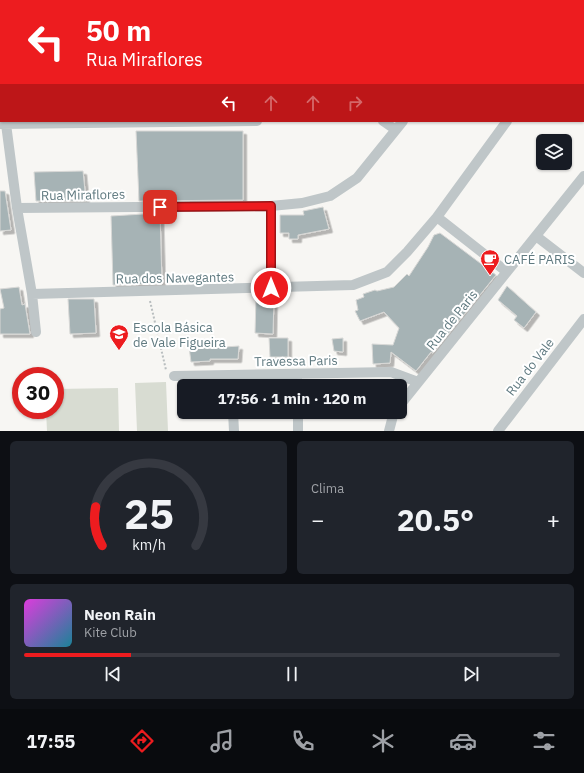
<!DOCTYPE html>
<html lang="pt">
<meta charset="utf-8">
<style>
body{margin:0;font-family:"IBM Plex Sans",sans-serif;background:#20242c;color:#f1f3f6;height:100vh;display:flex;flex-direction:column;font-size:15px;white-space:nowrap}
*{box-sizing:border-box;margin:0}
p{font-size:13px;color:#9ea1a6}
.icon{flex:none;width:22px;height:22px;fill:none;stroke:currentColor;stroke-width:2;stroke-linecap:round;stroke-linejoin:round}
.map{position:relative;height:431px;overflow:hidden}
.details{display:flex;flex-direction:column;gap:10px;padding:10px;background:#0d0f14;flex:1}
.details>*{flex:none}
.top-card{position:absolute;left:0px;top:0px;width:584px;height:122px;box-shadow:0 1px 3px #0004;background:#ed1c1f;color:#fff;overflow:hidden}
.controls{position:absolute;left:536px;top:134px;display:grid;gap:8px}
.controls a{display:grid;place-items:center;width:36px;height:36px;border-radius:6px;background:#171b24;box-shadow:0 1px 3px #0004;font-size:20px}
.speed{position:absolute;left:12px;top:367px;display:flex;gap:8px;font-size:20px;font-weight:700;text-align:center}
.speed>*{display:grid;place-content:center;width:52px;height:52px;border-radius:50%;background:#171b24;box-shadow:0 1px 3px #0004;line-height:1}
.speed .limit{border:6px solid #d22;background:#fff;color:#111}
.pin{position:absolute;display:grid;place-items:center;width:34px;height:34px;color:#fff;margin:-17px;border-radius:8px;box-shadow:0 2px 6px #0006}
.me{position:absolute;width:44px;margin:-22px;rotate:0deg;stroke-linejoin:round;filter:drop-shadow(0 0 3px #0008)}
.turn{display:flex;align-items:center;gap:14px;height:84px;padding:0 20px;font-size:18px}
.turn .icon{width:52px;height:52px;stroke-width:2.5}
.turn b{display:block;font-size:28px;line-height:34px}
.lanes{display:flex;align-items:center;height:38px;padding:0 20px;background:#0003;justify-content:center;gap:20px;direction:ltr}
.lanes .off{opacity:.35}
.big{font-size:30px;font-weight:800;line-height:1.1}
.details .card{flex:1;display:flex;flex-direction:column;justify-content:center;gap:6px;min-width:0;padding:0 14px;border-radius:6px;background:#20242c}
.details .dial{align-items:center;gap:0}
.dial svg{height:104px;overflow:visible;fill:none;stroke:#363941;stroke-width:7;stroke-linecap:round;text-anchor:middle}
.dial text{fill:#f1f3f6;stroke:none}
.song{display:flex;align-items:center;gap:12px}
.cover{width:48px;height:48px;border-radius:6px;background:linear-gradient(135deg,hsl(300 70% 55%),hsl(190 70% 35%))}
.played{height:4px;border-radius:2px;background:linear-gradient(90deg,#ed1c1f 20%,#363941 20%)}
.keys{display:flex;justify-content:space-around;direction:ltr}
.heat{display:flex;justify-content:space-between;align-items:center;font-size:22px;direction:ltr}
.details .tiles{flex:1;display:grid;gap:10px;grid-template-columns:1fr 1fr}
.card:last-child{grid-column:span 2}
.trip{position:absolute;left:177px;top:379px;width:230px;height:40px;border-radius:6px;background:#171b24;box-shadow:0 1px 3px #0004;font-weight:800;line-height:40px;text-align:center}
.menu{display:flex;height:64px;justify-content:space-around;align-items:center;background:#090b0e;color:#9ea1a6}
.menu .icon{width:28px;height:28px}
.menu .active{color:#ed1c1f}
.menu b{font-size:18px;color:#f1f3f6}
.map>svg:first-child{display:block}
.green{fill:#d8dcd2}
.building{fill:#a6b3b5;stroke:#d8d8d6;filter:url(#shadow)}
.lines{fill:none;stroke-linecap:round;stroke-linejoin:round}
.path{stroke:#b9bebf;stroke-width:2;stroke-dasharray:2 2;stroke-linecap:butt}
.minor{stroke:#bfc6c8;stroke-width:10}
.route-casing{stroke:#9a1214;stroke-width:10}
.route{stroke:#ed1c1f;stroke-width:7}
.labels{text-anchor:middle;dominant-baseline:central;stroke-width:4;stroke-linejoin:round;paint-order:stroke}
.street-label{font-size:13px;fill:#607a80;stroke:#fff}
.poi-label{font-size:13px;fill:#607a80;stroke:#fff;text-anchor:start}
</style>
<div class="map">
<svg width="584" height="431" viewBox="0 0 584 431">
<defs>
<filter id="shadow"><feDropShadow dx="3.5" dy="3.5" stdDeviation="0" flood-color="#0004"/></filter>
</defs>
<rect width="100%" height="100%" fill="#f7f6f3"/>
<path class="green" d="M 166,382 L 168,431 L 137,431 L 135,383 Z
M 118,388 L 119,431 L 47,431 L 46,410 L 55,410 L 55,389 Z"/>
<path class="building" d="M 136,131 L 243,131 L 243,200 L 139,201 Z
M 83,171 L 86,201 L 36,201 L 34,172 Z
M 0,191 L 5,191 L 11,230 L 0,231 Z
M 323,207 L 329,229 L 298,235 L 298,239 L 289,239 L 289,233 L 280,233 L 280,215 L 304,215 L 303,211 Z
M 160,213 L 162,284 L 113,285 L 111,216 Z
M 440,233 L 496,275 L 433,353 L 431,352 L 416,371 L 391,352 L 390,363 L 373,364 L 372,344 L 393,345 L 399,328 L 384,312 L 360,321 L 355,311 L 358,310 L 356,300 L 364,297 L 363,294 L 375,290 L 377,291 L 394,287 L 407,274 L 409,276 L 428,247 L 434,235 Z
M 507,286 L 536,312 L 524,328 L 514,320 L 517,316 L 498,300 Z
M 19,287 L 22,305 L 25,304 L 30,334 L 0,334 L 0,309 L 4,308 L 0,289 Z
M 274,296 L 273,334 L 255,333 L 256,297 Z
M 68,299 L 94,299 L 96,333 L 70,334 Z
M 269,338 L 288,338 L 288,357 L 270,357 Z
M 343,338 L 343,352 L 334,351 L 332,339 Z
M 209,346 L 209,348 L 239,346 L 238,359 L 210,359 L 210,361 L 191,362 L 189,347 Z"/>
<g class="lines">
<path class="path" d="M 150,301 L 166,370"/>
<path class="minor" d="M 0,0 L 5,1
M 194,1 L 195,0
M 280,1 L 280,0
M 386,1 L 387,0
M 492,1 L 493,0
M 583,18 L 584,16
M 383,121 L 396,130
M 0,124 L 257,121
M 6,124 L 17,208 L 32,294 L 36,332
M 17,208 L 271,206 L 302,203 L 330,196 L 357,178 L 403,121
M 437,217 L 507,272
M 536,236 L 584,273
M 271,288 L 271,206
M 32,294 L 353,285 L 387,272 L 407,252 L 437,217 L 507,121
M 297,374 L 297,386
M 174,376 L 391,372 L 418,382
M 400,405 L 584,176
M 233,412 L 234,431
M 298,412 L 298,431
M 389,431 L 394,412
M 498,431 L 584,319"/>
</g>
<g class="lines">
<g class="route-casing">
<path id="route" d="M 160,207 L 271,206 L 271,288"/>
</g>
<use href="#route" class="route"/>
</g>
<defs>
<g id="cafe-pin" transform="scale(1)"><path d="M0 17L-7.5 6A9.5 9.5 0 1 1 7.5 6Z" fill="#ed1c1f" stroke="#fff"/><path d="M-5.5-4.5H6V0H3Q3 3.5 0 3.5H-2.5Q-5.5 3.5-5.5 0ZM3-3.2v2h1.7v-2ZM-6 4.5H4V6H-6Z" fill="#fff"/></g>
<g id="school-pin" transform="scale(1)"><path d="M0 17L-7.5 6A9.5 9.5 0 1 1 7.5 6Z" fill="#ed1c1f" stroke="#fff"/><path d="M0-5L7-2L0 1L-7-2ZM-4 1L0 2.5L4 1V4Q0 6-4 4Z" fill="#fff"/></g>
</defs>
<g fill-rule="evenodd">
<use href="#cafe-pin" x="490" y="259"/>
<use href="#school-pin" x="119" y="334"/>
</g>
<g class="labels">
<g class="street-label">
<text transform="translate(83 195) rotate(-1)">Rua Miraflores</text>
<text transform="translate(175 278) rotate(-1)">Rua dos Navegantes</text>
<text transform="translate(452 320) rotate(-51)">Rua de Paris</text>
<text transform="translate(296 361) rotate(-1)">Travessa Paris</text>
<text transform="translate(530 367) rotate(-52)">Rua do Vale</text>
</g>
<g class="poi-label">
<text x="504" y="259">CAFÉ PARIS</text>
<text x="133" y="327">Escola Básica<tspan x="133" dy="15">de Vale Figueira</tspan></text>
</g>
</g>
</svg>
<div class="controls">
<a><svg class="icon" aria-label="layers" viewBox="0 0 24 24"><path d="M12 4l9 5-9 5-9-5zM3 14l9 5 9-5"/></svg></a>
</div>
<div class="speed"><div class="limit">30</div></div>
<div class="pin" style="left:160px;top:207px;background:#d93025"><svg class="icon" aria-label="arrive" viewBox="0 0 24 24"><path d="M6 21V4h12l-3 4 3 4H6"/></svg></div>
<svg class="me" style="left:271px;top:288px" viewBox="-20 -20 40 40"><circle r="17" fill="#ed1c1f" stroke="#fff" stroke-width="3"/><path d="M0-11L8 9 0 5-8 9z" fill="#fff"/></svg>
<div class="trip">17:56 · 1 min · 120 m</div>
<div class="top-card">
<div class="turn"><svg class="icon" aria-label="left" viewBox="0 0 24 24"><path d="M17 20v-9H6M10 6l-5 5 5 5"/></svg><div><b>50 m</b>Rua Miraflores</div></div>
<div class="lanes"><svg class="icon" aria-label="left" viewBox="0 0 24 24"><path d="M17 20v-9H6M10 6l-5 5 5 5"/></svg><svg class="icon off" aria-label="ahead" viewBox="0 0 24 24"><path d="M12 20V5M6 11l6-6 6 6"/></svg><svg class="icon off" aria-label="ahead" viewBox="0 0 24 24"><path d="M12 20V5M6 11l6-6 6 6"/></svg><svg class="icon off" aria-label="right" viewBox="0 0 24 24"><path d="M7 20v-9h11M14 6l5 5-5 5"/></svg></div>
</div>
</div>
<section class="details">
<div class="tiles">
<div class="card dial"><svg viewBox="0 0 100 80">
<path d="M14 69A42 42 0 1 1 86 69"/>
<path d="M14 69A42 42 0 0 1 9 39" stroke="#ed1c1f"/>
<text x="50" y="56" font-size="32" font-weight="700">25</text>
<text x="50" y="72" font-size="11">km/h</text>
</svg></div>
<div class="card"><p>Clima</p>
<div class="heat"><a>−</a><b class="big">20.5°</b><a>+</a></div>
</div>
<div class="card">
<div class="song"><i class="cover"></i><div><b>Neon Rain</b><p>Kite Club</p></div></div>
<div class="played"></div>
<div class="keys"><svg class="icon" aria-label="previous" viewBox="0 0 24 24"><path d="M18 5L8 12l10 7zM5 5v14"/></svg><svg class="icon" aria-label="pause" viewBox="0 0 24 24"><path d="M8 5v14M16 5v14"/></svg><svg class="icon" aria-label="next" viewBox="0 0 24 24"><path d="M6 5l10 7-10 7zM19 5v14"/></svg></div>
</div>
</div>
</section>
<nav class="menu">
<b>17:55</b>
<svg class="icon active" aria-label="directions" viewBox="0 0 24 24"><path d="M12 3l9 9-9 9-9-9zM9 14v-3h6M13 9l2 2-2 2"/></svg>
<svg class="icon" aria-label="music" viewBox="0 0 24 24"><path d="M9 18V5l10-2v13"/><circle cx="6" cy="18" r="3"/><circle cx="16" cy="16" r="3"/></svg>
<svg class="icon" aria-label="phone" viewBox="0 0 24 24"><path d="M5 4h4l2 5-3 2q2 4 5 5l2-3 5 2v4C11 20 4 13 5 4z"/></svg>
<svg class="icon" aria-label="climate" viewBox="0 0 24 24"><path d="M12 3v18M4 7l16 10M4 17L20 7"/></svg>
<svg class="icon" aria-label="car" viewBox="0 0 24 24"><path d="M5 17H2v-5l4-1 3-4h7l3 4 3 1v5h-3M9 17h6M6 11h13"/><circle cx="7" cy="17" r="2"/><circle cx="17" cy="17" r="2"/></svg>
<svg class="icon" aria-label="filters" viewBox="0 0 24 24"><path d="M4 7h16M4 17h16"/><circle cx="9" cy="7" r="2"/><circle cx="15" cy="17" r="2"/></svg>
</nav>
